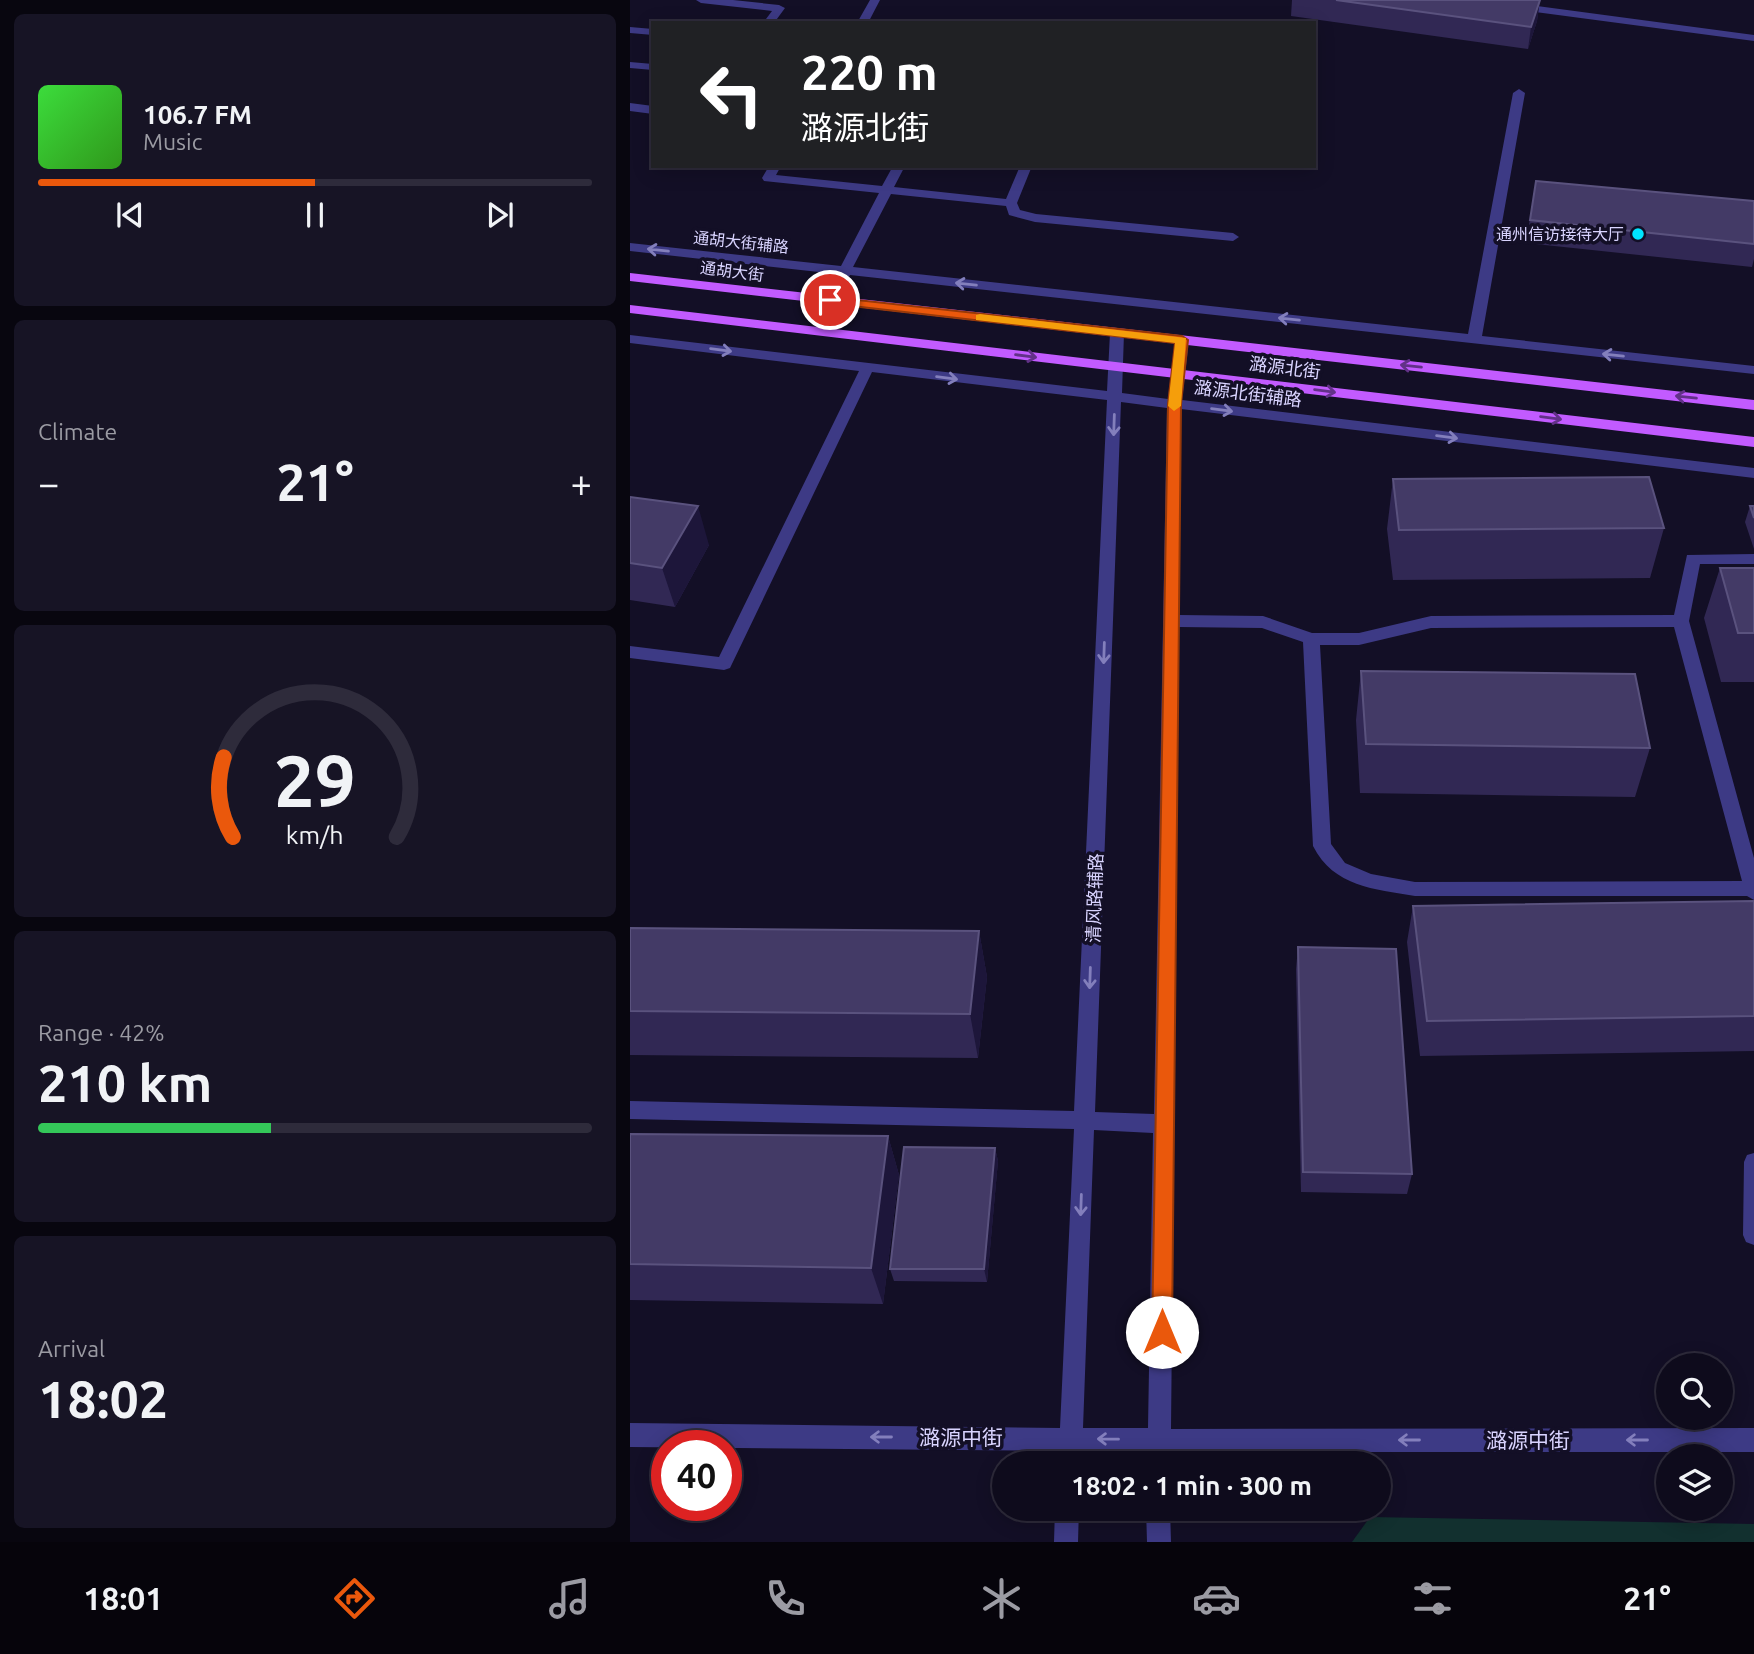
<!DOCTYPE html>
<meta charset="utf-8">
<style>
body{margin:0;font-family:Ubuntu,"Noto Sans SC",sans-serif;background:#171425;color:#f1f3f6;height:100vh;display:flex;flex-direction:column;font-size:26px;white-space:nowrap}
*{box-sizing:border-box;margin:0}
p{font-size:23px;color:#9b9ba3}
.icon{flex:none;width:38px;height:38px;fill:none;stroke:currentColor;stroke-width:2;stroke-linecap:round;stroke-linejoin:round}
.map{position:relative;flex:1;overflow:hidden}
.details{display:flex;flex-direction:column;gap:14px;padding:14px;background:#08060f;width:630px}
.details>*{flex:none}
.banner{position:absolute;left:21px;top:21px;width:665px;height:147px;border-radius:0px;box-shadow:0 4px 18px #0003,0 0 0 2px #2e2b3b;background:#202124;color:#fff;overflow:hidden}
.fabs{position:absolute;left:1026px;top:1353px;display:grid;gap:14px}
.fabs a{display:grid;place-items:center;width:77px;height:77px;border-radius:50%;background:#0e0b1c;box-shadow:0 4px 18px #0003,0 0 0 2px #2e2b3b;font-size:35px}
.speed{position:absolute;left:21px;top:1430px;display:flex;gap:14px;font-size:35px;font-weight:700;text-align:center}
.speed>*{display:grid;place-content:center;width:91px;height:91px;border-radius:50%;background:#0e0b1c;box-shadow:0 4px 18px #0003,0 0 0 2px #2e2b3b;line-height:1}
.speed .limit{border:10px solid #d22;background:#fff;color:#111}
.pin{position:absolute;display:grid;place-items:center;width:60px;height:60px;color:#fff;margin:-30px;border:4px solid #fff;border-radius:50%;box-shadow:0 2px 7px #0007}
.me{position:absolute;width:77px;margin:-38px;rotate:0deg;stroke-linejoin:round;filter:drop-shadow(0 0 5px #0008)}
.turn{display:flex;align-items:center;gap:24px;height:147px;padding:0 35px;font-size:32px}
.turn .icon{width:91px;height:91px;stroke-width:2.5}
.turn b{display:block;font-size:49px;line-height:60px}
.big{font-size:52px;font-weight:700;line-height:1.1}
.details .card{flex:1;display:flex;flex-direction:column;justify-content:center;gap:10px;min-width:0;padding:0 24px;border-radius:10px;background:#171425}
.details .dial{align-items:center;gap:0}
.dial svg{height:182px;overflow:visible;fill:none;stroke:#2e2b3b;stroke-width:7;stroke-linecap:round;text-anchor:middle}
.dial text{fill:#f1f3f6;stroke:none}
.song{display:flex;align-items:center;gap:21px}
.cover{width:84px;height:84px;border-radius:10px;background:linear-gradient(135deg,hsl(120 70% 55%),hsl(110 70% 35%))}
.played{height:7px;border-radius:4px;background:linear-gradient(90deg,#ea580c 50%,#2e2b3b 50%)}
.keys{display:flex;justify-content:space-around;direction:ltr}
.heat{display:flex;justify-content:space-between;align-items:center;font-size:38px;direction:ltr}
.charge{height:10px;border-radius:5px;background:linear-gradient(90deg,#34c759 42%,#2e2b3b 0)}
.trip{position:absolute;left:362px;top:1451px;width:399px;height:70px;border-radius:35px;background:#0e0b1c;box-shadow:0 4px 18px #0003,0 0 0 2px #2e2b3b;font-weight:700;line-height:70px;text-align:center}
.tabs{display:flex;height:112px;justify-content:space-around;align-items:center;background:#06040b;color:#9b9ba3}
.tabs .icon{width:49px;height:49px}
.tabs .active{color:#ea580c}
.tabs b{font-size:32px;color:#f1f3f6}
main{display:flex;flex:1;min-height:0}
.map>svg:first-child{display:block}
.green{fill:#12302f}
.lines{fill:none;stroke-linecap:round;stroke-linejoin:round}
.minor{fill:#3d3a85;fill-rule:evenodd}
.major{fill:#c25bff;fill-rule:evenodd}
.wall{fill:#312854}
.shaded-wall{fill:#1d163a}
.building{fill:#433a66;stroke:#5a527e;stroke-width:2}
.oneway{stroke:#837fbc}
.oneway2{stroke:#623188}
.route{fill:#ea580c;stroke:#983908;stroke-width:2}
.slow{fill:#f59e0b}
.poi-dot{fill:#00e5ff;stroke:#130f26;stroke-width:2.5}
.labels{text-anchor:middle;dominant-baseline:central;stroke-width:7;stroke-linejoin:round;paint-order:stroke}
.far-poi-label{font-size:16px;fill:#d9d4ff;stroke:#130f26;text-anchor:end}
.far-street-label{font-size:16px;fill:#d9d4ff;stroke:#130f26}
.street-label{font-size:18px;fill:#d9d4ff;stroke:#130f26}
.near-street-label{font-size:21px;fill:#d9d4ff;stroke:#130f26}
</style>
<main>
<section class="details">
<div class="card">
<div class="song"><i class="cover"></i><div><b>106.7 FM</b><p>Music</p></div></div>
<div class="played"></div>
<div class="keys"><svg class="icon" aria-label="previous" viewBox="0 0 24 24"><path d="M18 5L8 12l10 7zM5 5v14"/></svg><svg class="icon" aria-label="pause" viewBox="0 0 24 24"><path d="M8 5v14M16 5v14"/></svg><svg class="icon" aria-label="next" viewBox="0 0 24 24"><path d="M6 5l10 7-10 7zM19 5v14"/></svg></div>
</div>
<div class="card"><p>Climate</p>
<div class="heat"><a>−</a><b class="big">21°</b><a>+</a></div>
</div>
<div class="card dial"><svg viewBox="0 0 100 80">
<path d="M14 69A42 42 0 1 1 86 69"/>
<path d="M14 69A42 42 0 0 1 10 34" stroke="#ea580c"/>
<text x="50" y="56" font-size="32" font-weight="700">29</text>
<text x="50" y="72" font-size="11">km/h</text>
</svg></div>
<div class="card"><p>Range · 42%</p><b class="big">210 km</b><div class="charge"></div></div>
<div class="card"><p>Arrival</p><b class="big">18:02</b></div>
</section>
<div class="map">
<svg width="1124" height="1542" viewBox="0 0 1124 1542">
<rect width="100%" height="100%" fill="#130f26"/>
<path class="green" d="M 740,1517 L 1124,1524 L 1124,1542 L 722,1542 Z"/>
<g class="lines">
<path class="minor" d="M 66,0 L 103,0 L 149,5 L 155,8 L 144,23 L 133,23 L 142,11 L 71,3 Z
M 240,0 L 250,0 L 238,23 L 227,23 Z
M 832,0 L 862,0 L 1124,35 L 1124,41 L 837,3 Z
M 0,27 L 23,29 L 23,35 L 0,33 Z
M 0,62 L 23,64 L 23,70 L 0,68 Z
M 889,89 L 895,93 L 852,336 L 1124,366 L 1124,374 L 220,275 L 207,300 L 200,304 L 193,300 L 207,274 L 0,251 L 0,243 L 211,266 L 249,193 L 134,181 L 132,178 L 139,166 L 151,166 L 146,175 L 252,186 L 263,166 L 275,166 L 264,187 L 376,199 L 390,166 L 402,166 L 387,203 L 390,210 L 406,214 L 603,233 L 609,237 L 603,241 L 405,222 L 379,215 L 376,206 L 261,194 L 223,267 L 838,334 L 883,93 Z
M 0,103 L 23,106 L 23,114 L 0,111 Z
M 487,329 L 494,333 L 492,393 L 538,399 L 545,340 L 552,336 L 559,340 L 552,400 L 1124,468 L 1124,478 L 551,409 L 549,615 L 633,616 L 682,633 L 729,633 L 801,616 L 1044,615 L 1057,555 L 1124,554 L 1124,564 L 1070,564 L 1059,621 L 1124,858 L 1124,900 L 1117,896 L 785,896 C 744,889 704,887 683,846 L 673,642 L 632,628 L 549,627 L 541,1429 L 1124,1428 L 1124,1452 L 541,1452 L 541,1463 L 517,1463 L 518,1452 L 452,1451 L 452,1463 L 428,1463 L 429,1451 L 0,1447 L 0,1423 L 430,1428 L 444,1129 L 0,1119 L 0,1101 L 444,1111 L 477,400 L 242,372 L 100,668 L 94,670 L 0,658 L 0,646 L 89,657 L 229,371 L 0,343 L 0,335 L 477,391 L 480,333 ZM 491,402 L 537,408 L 524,1114 L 465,1112 ZM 1044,627 L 1112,881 L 785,882 L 741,874 L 715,863 L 701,844 L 690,645 L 729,645 L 801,628 ZM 464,1130 L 523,1133 L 518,1428 L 453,1428 Z
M 1124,1153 L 1124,1245 L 1116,1242 L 1113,1235 L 1114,1162 L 1117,1155 Z
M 425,1508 L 449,1508 L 448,1542 L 424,1542 Z
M 516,1508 L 540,1508 L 541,1542 L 517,1542 Z"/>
<path class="major" d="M 0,273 L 1124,400 L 1124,410 L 0,281 Z
M 0,305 L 1124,437 L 1124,447 L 0,313 Z"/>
</g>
<path class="wall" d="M 662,0 L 910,0 L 907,21 L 898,49 L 661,16 Z
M 906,181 L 1124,201 L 1124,259 L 1122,267 L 896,243 Z
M 763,479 L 1034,528 L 1020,578 L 763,580 L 757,529 Z
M 0,497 L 79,545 L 45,607 L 0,600 Z
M 1120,506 L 1124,506 L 1124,549 L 1115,522 Z
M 1090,568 L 1124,568 L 1124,682 L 1091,682 L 1074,618 Z
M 731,671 L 1020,748 L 1005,797 L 730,793 L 726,720 Z
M 1124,901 L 1124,1051 L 790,1056 L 777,942 L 783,906 Z
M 0,928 L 349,931 L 357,977 L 348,1058 L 0,1055 Z
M 668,947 L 782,1174 L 777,1194 L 671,1192 L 666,969 Z
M 0,1134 L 258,1136 L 269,1175 L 253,1304 L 0,1300 Z
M 365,1148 L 368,1161 L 357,1282 L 264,1281 L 260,1269 Z"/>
<path class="shaded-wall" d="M 910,0 L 907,21 L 898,49 L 901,27 Z
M 68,506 L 79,545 L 45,607 L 32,568 Z
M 349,931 L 357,977 L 348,1058 L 340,1014 Z
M 258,1136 L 269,1175 L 253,1304 L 241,1268 Z
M 365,1148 L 368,1161 L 357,1282 L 354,1269 Z"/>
<path class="building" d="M 706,0 L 910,0 L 901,27 Z
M 906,181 L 1124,201 L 1124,244 L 900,220 Z
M 1019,477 L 1034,528 L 769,530 L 763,479 Z
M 0,497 L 68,506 L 32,568 L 0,563 Z
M 1120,506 L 1124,506 L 1124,518 Z
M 1090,568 L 1124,568 L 1124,633 L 1108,633 Z
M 731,671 L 1005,674 L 1020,748 L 736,744 Z
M 1124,901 L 1124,1016 L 797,1021 L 783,906 Z
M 0,928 L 349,931 L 340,1014 L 0,1011 Z
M 668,947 L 766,949 L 782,1174 L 673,1172 Z
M 0,1134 L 258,1136 L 241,1268 L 0,1264 Z
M 274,1147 L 365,1148 L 354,1269 L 260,1269 Z"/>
<defs><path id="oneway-shaft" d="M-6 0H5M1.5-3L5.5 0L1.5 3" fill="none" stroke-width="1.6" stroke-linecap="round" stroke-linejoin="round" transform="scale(1.75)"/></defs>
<g class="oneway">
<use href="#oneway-shaft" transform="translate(28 250) rotate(-174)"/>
<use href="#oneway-shaft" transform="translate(336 284) rotate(-174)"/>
<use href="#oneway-shaft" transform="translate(659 319) rotate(-174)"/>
<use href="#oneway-shaft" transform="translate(91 350) rotate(7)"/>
<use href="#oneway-shaft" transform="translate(983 355) rotate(-174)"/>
<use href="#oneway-shaft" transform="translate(317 378) rotate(7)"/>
<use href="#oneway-shaft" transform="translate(592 410) rotate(7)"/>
<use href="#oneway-shaft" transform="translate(484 425) rotate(92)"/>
<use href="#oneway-shaft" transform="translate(817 437) rotate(7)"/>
<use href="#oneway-shaft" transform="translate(474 653) rotate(92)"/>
<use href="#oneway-shaft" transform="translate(460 978) rotate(92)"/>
<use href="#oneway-shaft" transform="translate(451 1205) rotate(92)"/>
<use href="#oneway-shaft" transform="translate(251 1437) rotate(-180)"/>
<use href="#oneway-shaft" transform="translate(478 1439) rotate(-179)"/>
<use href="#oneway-shaft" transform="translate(779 1440) rotate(-180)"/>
<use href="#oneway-shaft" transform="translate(1007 1440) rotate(-180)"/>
</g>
<g class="oneway2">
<use href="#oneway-shaft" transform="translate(396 356) rotate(7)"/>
<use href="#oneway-shaft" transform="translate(781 366) rotate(-174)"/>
<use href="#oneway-shaft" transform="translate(695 391) rotate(7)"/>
<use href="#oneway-shaft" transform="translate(1056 397) rotate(-174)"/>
<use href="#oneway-shaft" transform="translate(921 418) rotate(7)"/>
</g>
<path class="route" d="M 200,297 L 552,336 L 558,340 L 551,404 L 542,1332 L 539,1339 L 532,1342 L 525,1339 L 522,1332 L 538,404 L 545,343 L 196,303 L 196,298 Z"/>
<path class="slow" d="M 350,314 L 556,338 L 551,406 L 544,411 L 538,406 L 545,343 L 346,320 L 346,315 Z"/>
<circle class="poi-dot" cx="1008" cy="234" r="7"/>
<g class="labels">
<g class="far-poi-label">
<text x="994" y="234">通州信访接待大厅</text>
</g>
<g class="far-street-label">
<text transform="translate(111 242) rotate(6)">通胡大街辅路</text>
<text transform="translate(102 271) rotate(7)">通胡大街</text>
</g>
<g class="street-label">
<text transform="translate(655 367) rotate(7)">潞源北街</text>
<text transform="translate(618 393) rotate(7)">潞源北街辅路</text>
<text transform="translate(464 898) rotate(-88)">清风路辅路</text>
</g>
<g class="near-street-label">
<text x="331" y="1437">潞源中街</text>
<text x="898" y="1440">潞源中街</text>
</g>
</g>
</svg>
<div class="fabs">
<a><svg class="icon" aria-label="search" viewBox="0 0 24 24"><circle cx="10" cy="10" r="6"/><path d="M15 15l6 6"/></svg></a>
<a><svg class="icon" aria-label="layers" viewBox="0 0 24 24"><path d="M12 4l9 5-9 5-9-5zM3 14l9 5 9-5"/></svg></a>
</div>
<div class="speed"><div class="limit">40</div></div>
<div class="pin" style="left:200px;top:300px;background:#d93025"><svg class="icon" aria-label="arrive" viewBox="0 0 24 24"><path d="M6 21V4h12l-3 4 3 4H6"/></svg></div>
<svg class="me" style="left:532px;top:1332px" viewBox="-20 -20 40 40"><circle r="19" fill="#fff"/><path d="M0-13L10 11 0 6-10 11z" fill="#ea580c"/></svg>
<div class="trip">18:02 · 1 min · 300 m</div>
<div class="banner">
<div class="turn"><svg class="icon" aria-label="left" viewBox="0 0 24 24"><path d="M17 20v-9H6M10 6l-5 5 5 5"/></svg><div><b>220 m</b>潞源北街</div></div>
</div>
</div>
</main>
<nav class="tabs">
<b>18:01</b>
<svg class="icon active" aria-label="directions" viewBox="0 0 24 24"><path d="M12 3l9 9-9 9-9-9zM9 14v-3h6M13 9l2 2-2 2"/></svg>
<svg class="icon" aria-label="music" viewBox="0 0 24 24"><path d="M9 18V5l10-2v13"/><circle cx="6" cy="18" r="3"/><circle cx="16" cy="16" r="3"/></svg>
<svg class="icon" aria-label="phone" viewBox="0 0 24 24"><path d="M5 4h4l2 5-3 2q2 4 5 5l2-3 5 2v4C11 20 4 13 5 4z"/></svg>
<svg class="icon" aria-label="climate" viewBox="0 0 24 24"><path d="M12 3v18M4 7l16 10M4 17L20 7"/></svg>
<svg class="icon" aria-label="car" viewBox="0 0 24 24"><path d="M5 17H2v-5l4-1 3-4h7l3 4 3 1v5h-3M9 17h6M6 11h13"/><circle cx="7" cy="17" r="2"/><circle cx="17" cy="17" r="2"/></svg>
<svg class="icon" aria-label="filters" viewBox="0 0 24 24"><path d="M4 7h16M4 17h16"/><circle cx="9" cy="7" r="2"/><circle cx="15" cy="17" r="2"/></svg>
<b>21°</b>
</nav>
